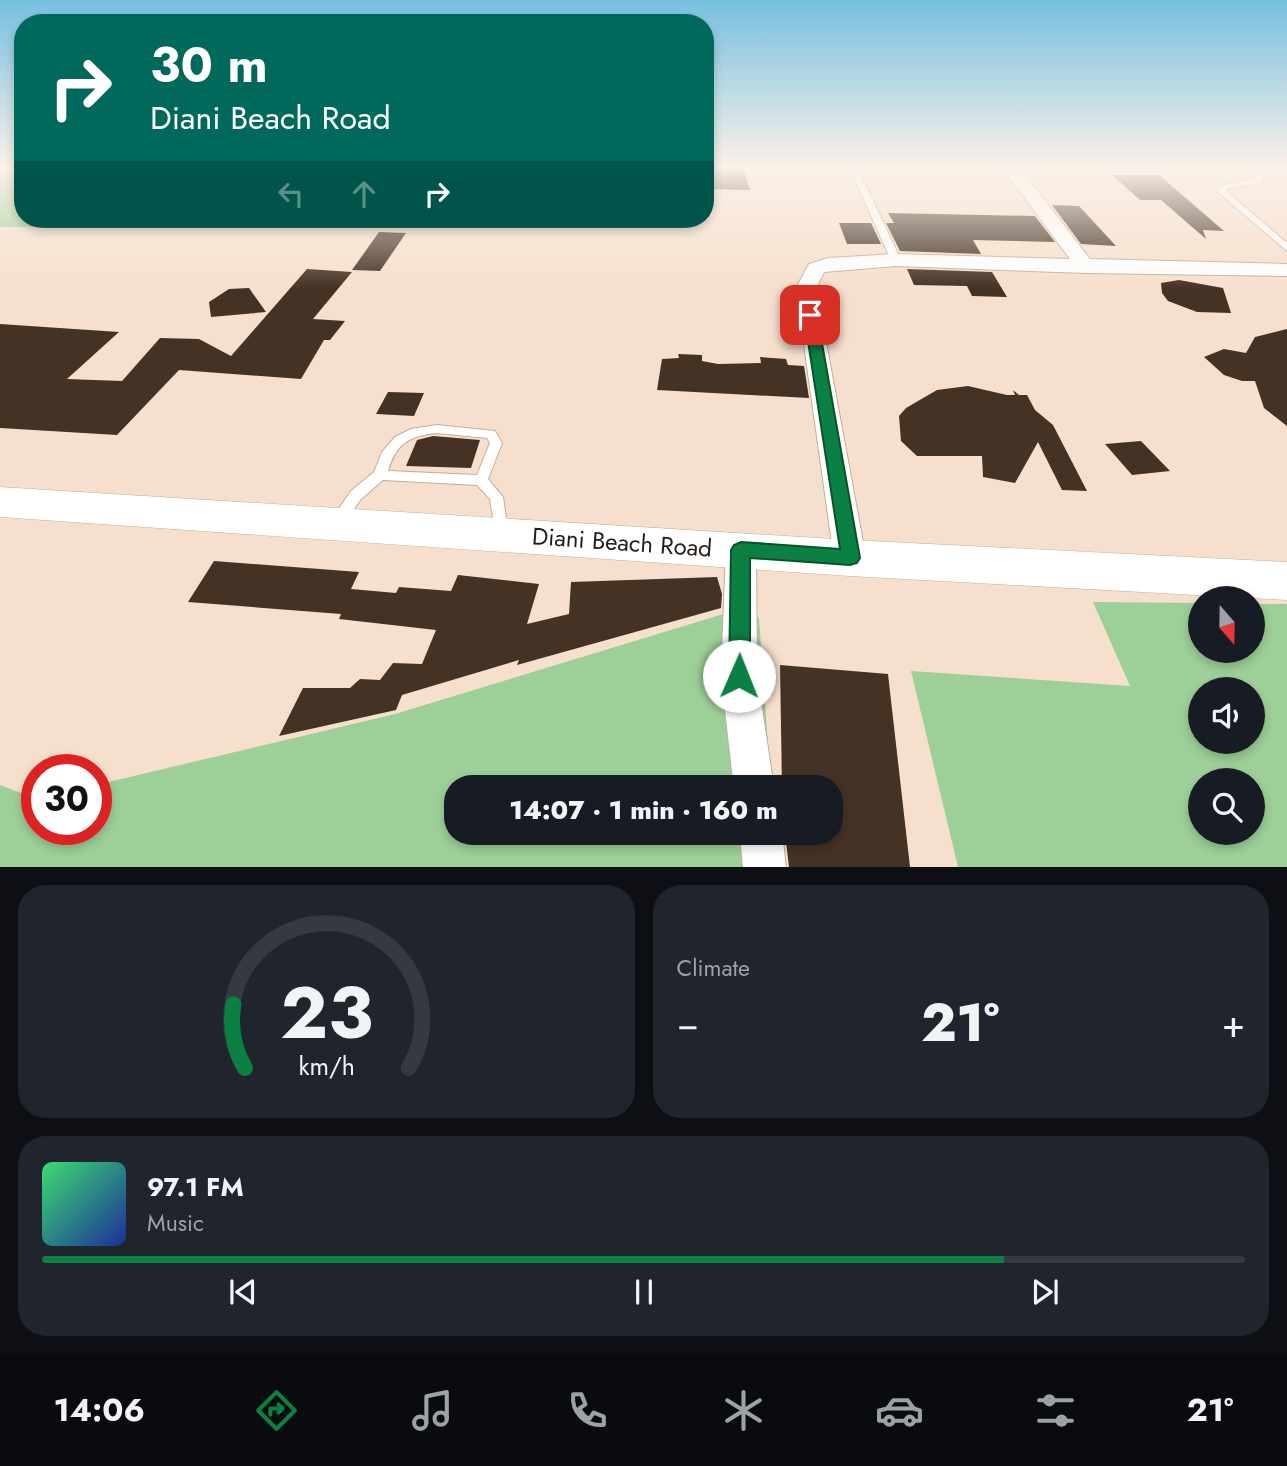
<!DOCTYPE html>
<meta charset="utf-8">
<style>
body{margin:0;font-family:Jost,sans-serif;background:#20242c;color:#f1f3f6;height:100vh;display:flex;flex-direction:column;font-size:26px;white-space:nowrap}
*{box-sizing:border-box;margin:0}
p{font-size:23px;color:#9ea1a6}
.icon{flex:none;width:38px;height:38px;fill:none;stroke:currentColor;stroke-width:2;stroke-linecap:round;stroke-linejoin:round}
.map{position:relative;height:867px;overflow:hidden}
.sheet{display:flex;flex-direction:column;gap:18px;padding:18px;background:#0d0f14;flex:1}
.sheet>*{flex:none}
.top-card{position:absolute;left:14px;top:14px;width:700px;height:214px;border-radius:28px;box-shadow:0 4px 10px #0003;background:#00695c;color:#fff;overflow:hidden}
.needle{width:46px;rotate:160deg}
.fabs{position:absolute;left:1188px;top:586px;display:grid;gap:14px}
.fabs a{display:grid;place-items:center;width:77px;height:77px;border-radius:50%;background:#171b24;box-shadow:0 4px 10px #0003;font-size:35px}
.speed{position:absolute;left:21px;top:754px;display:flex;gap:14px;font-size:35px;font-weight:700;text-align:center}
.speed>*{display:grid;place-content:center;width:91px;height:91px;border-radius:50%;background:#171b24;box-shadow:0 4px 10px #0003;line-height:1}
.speed .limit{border:10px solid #d22;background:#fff;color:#111}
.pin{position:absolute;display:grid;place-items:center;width:60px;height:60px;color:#fff;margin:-30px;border-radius:14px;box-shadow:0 4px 10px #0006}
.me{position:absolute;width:77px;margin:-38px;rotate:1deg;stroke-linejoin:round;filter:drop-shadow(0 0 5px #0008)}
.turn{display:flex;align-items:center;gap:24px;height:147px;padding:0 21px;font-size:32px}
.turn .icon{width:91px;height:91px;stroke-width:2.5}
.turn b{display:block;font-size:49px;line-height:60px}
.lanes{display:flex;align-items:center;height:66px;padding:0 21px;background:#0003;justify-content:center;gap:35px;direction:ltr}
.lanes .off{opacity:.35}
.big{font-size:52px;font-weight:800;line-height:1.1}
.sheet .card{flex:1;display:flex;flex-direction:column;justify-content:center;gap:10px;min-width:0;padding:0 24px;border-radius:28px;background:#20242c}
.sheet .dial{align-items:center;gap:0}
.dial svg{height:182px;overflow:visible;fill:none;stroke:#363941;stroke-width:7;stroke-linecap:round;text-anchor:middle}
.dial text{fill:#f1f3f6;stroke:none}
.song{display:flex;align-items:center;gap:21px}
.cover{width:84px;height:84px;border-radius:10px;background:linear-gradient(135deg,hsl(140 70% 55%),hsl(230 70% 35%))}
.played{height:7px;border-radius:4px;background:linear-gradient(90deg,#0b8043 80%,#363941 80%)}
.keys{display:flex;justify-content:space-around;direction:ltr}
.heat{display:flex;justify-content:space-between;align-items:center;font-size:38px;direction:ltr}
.sheet .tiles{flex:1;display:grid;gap:18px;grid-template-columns:1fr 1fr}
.card:last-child{grid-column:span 2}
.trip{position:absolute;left:444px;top:775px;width:399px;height:70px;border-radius:28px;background:#171b24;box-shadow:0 4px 10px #0003;font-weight:800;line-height:70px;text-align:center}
.dock{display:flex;height:112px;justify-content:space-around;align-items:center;background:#090b0e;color:#9ea1a6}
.dock .icon{width:49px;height:49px}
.dock .current{color:#0b8043}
.dock b{font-size:32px;color:#f1f3f6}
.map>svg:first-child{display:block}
.green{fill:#9dcf98;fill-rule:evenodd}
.building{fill:#443224}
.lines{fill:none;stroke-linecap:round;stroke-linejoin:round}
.service-casing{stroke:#c3ae9c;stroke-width:2}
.minor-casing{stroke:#c3ae9c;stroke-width:2}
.secondary-casing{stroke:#c3ae9c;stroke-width:1}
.service{fill:#fff;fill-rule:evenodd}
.minor{fill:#fff;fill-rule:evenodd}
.secondary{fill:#fff;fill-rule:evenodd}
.route{fill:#0b8043;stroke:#07532c;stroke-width:2}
.labels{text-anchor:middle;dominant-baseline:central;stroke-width:7;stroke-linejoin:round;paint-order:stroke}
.street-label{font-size:24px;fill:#241c16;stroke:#fff}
</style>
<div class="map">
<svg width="1287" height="868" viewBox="0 0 1287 868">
<rect width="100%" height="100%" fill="#f6e0cd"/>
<path class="green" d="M 23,168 L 23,219 L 234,219 L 225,228 L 0,227 L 0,170 Z
M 1093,602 L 1200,603 L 1200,651 L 1253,651 L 1253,604 L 1287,604 L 1287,867 L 958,867 L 911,671 L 1130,686 ZM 1200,690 L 1253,690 L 1253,742 L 1200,742 ZM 1200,780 L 1253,780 L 1253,833 L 1200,833 Z
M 730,612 L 759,618 L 771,787 L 457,788 L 457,833 L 775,833 L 777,867 L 0,867 L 0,785 L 37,799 L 37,830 L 96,830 L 96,785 L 395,714 Z"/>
<path class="building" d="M 707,167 L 743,167 L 750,190 L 707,189 Z
M 1112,175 L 1159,175 L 1224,231 L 1203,230 L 1206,239 L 1161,200 L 1140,200 Z
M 1052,205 L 1079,206 L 1116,246 L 1081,244 Z
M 888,213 L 1035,216 L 1055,242 L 973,240 L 981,254 L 900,251 L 886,223 L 894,223 Z
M 839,223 L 871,223 L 881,244 L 847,244 Z
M 379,232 L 406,233 L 380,271 L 352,270 Z
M 307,269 L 352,272 L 313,319 L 345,321 L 330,340 L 324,340 L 301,379 L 179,370 L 117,435 L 0,428 L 0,324 L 119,332 L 67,379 L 122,381 L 160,338 L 199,339 L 231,356 Z
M 907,269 L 992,272 L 1007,297 L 972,296 L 967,286 L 914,285 Z
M 1179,280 L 1223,288 L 1231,313 L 1197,312 L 1168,301 L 1162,293 L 1161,283 Z
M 249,288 L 266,312 L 211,317 L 209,302 L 229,289 Z
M 1287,329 L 1287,426 L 1264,408 L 1255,381 L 1242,381 L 1224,375 L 1204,357 L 1224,349 L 1246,353 L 1255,337 Z
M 678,354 L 702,355 L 702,361 L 718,364 L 761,363 L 760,357 L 786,359 L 788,365 L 804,366 L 809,398 L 657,390 L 662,359 L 679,358 Z
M 968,386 L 1007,395 L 1015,395 L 1013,390 L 1019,395 L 1027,395 L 1035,410 L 1053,425 L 1087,491 L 1062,490 L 1038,442 L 1015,483 L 983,477 L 982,456 L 917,456 L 901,441 L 899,416 L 906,408 L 937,390 Z
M 388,392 L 424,393 L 414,416 L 376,414 Z
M 433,436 L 480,440 L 471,468 L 406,466 L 417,440 Z
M 1141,441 L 1170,471 L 1132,475 L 1105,444 Z
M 214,561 L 359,572 L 351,589 L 396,593 L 399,587 L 451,591 L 458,575 L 539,584 L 527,624 L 569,614 L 571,582 L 717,577 L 722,594 L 721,608 L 517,665 L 519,660 L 402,695 L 396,710 L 279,736 L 303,688 L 350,688 L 360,679 L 380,680 L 393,663 L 422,664 L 436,630 L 339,619 L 341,614 L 188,602 Z
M 780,665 L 888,674 L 910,867 L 789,867 L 785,833 L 831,833 L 831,788 L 782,788 Z"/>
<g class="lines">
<g class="service-casing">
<path id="service" d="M 849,167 L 857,167 L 901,260 L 899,262 L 893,262 L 891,260 Z
M 1260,167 L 1267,167 L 1263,174 L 1262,183 L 1229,188 L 1226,191 L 1287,243 L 1287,251 L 1218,192 L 1219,186 L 1255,179 L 1255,174 Z
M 437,425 L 495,431 L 502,443 L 488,479 L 503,497 L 508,533 L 506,537 L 501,539 L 496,537 L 490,499 L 477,485 L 383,480 L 361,499 L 343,525 L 338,526 L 333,525 L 331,521 L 333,517 L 351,491 L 374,472 L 382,452 L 395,437 L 411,429 ZM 437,433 L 487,438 L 490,443 L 477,475 L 388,471 C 396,443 409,436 437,433 Z"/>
</g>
<g class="minor-casing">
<path id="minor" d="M 1002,167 L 1019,167 L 1090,259 L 1287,264 L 1287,276 L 1086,273 L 896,266 L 824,272 L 816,288 L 866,558 L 861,567 L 850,571 L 839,567 L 834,558 L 796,288 L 809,264 L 828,258 L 896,254 L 1070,259 Z
M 741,537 L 752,541 L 756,550 L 757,675 L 774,788 L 734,788 L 721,675 L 726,550 L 730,541 Z
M 740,833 L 782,833 L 786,868 L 743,868 Z"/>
</g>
<g class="secondary-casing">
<path id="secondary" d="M 0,487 L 850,540 L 1287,562 L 1287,600 L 850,576 L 0,517 Z"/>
</g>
<use href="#service" class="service"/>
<use href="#minor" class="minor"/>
<use href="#secondary" class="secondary"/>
</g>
<linearGradient id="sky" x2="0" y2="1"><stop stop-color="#76bfe0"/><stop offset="0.58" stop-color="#fbf1e8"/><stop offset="1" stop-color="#fbf1e8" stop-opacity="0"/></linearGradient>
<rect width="1287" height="289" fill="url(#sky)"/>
<path class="route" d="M 810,311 L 817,315 L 860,558 L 857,563 L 850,565 L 750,558 L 750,676 L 747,683 L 739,686 L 732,683 L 729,676 L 731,550 L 734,545 L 741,542 L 840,549 L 804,315 Z"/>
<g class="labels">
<g class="street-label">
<text transform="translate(622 542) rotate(4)">Diani Beach Road</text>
</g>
</g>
</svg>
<div class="fabs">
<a><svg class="needle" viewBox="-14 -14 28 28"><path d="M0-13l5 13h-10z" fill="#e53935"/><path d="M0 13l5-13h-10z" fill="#9ea1a6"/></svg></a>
<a><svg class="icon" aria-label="sound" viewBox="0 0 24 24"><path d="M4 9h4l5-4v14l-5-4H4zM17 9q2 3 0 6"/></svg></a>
<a><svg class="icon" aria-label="search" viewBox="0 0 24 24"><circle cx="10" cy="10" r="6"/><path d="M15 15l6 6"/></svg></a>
</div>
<div class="speed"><div class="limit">30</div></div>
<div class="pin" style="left:810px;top:315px;background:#d93025"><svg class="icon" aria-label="arrive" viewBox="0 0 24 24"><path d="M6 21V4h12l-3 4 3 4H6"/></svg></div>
<svg class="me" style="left:739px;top:676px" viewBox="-20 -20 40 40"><circle r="19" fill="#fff"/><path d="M0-13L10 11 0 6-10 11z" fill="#0b8043"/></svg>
<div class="trip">14:07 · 1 min · 160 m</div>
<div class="top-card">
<div class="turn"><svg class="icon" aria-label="right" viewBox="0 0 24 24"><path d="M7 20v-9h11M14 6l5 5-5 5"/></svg><div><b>30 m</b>Diani Beach Road</div></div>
<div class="lanes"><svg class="icon off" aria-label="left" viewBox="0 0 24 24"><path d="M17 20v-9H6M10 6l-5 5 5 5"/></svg><svg class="icon off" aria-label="ahead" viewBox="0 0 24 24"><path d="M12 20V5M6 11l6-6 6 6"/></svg><svg class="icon" aria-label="right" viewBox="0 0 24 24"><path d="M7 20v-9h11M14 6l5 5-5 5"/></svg></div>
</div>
</div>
<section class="sheet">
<div class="tiles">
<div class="card dial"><svg viewBox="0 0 100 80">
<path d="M14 69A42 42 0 1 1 86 69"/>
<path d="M14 69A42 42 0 0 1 9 41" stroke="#0b8043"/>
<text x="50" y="56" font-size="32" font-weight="700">23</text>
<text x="50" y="72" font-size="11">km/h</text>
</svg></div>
<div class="card"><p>Climate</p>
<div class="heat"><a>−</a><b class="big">21°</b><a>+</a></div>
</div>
<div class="card">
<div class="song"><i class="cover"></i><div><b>97.1 FM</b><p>Music</p></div></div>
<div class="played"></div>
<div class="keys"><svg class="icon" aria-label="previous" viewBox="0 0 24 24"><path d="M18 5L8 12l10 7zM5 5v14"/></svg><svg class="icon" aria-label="pause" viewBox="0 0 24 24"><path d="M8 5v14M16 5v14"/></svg><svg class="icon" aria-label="next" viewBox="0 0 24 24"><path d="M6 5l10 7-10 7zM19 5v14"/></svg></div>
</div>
</div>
</section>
<nav class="dock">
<b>14:06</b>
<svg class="icon current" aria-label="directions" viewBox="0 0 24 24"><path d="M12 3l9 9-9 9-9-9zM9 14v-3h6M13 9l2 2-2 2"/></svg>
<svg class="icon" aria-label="music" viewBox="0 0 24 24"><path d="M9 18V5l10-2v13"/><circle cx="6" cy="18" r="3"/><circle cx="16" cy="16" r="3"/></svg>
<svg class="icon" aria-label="phone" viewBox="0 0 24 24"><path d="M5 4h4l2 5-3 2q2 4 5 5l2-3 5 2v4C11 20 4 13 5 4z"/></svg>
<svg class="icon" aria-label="climate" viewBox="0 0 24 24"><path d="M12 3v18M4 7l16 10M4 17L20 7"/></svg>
<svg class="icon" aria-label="car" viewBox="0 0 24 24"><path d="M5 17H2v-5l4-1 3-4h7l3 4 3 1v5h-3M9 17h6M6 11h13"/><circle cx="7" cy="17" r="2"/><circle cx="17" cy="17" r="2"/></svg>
<svg class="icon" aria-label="filters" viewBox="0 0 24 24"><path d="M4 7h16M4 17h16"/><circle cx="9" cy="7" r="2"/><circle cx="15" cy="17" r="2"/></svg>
<b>21°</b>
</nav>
